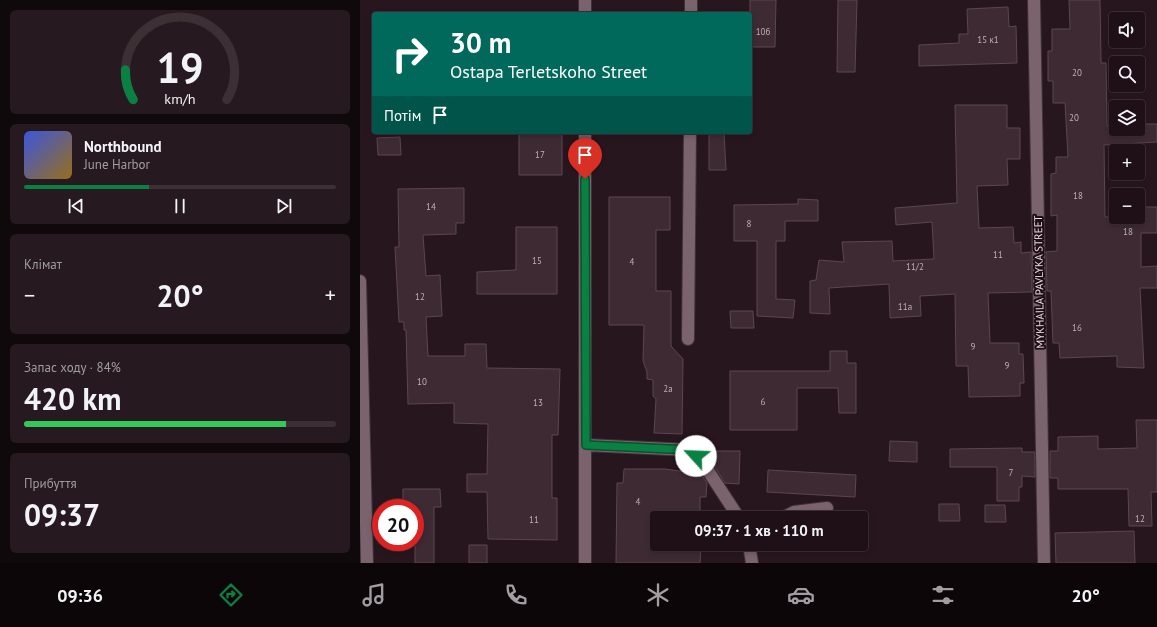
<!DOCTYPE html>
<html lang="uk">
<meta charset="utf-8">
<style>
body{margin:0;font-family:"PT Sans",sans-serif;background:#26191f;color:#f1f3f6;height:100vh;display:flex;flex-direction:column;font-size:15px;white-space:nowrap}
*{box-sizing:border-box;margin:0}
p{font-size:13px;color:#a19da1}
.icon{flex:none;width:22px;height:22px;fill:none;stroke:currentColor;stroke-width:2;stroke-linecap:round;stroke-linejoin:round}
.map{position:relative;flex:1;overflow:hidden}
.side{display:flex;flex-direction:column;gap:10px;padding:10px;background:#10090c;width:360px}
.side>*{flex:none}
.banner{position:absolute;left:12px;top:12px;width:380px;height:122px;border-radius:4px;box-shadow:0 2px 6px #0003,0 0 0 1px #3c3035;background:#00695c;color:#fff;overflow:hidden}
.buttons{position:absolute;left:749px;top:12px;display:grid;gap:8px}
.buttons a{display:grid;place-items:center;width:36px;height:36px;border-radius:4px;background:#1e1016;box-shadow:0 2px 6px #0003,0 0 0 1px #3c3035;font-size:20px}
.speed{position:absolute;left:12px;top:499px;display:flex;gap:8px;font-size:20px;font-weight:700;text-align:center}
.speed>*{display:grid;place-content:center;width:52px;height:52px;border-radius:50%;background:#1e1016;box-shadow:0 2px 6px #0003,0 0 0 1px #3c3035;line-height:1}
.speed .limit{border:6px solid #d22;background:#fff;color:#111}
.pin{position:absolute;display:grid;place-items:center;width:34px;height:34px;color:#fff;margin:-41px -17px;border-radius:50% 50% 50% 0;rotate:-45deg;box-shadow:0 0 4px #0007}
.pin .icon{rotate:45deg}
.me{position:absolute;width:44px;margin:-22px;rotate:295deg;stroke-linejoin:round;filter:drop-shadow(0 0 3px #0008)}
.turn{display:flex;align-items:center;gap:14px;height:84px;padding:0 12px;font-size:18px}
.turn .icon{width:52px;height:52px;stroke-width:2.5}
.turn b{display:block;font-size:28px;line-height:34px}
.then{display:flex;align-items:center;height:38px;padding:0 12px;background:#0003;gap:8px;font-size:15px}
.big{font-size:30px;font-weight:600;line-height:1.1}
.side .widget{flex:1;display:flex;flex-direction:column;justify-content:center;gap:6px;min-width:0;padding:0 14px;border-radius:6px;background:#26191f}
.side .dial{align-items:center;gap:0}
.dial svg{height:104px;overflow:visible;fill:none;stroke:#3c3035;stroke-width:7;stroke-linecap:round;text-anchor:middle}
.dial text{fill:#f1f3f6;stroke:none}
.song{display:flex;align-items:center;gap:12px}
.cover{width:48px;height:48px;border-radius:6px;background:linear-gradient(135deg,hsl(230 70% 55%),hsl(40 70% 35%))}
.played{height:4px;border-radius:2px;background:linear-gradient(90deg,#0b8043 40%,#3c3035 40%)}
.keys{display:flex;justify-content:space-around;direction:ltr}
.heat{display:flex;justify-content:space-between;align-items:center;font-size:22px;direction:ltr}
.charge{height:6px;border-radius:3px;background:linear-gradient(90deg,#34c759 84%,#3c3035 0)}
.trip{position:absolute;left:290px;top:511px;width:218px;height:40px;border-radius:4px;background:#1e1016;box-shadow:0 2px 6px #0003,0 0 0 1px #3c3035;font-weight:600;line-height:40px;text-align:center}
.menu{display:flex;height:64px;justify-content:space-around;align-items:center;background:#0c0609;color:#a19da1}
.menu .icon{width:28px;height:28px}
.menu .active{color:#0b8043}
.menu b{font-size:18px;color:#f1f3f6}
main{display:flex;flex:1;min-height:0}
.map>svg:first-child{display:block}
.building{fill:#3e2a33;stroke:#5c4650}
.lines{fill:none;stroke-linecap:round;stroke-linejoin:round}
.minor-casing{stroke:#403338;stroke-width:14}
.minor{stroke:#7a636d;stroke-width:12}
.route-casing{stroke:#07532c;stroke-width:10}
.route{stroke:#0b8043;stroke-width:7}
.labels{text-anchor:middle;dominant-baseline:central;stroke-width:4;stroke-linejoin:round;paint-order:stroke}
.number-label{font-size:9px;fill:#c0b0b7}
.street-label{font-size:11px;fill:#ebdde3;stroke:#1e0d15}
</style>
<main>
<section class="side">
<div class="widget dial"><svg viewBox="0 0 100 80">
<path d="M14 69A42 42 0 1 1 86 69"/>
<path d="M14 69A42 42 0 0 1 8 46" stroke="#0b8043"/>
<text x="50" y="56" font-size="32" font-weight="700">19</text>
<text x="50" y="72" font-size="11">km/h</text>
</svg></div>
<div class="widget">
<div class="song"><i class="cover"></i><div><b>Northbound</b><p>June Harbor</p></div></div>
<div class="played"></div>
<div class="keys"><svg class="icon" aria-label="previous" viewBox="0 0 24 24"><path d="M18 5L8 12l10 7zM5 5v14"/></svg><svg class="icon" aria-label="pause" viewBox="0 0 24 24"><path d="M8 5v14M16 5v14"/></svg><svg class="icon" aria-label="next" viewBox="0 0 24 24"><path d="M6 5l10 7-10 7zM19 5v14"/></svg></div>
</div>
<div class="widget"><p>Клімат</p>
<div class="heat"><a>−</a><b class="big">20°</b><a>+</a></div>
</div>
<div class="widget"><p>Запас ходу · 84%</p><b class="big">420 km</b><div class="charge"></div></div>
<div class="widget"><p>Прибуття</p><b class="big">09:37</b></div>
</section>
<div class="map">
<svg width="797" height="563" viewBox="0 0 797 563">
<rect width="100%" height="100%" fill="#28161e"/>
<path class="building" d="M 390,0 L 416,0 L 415,47 L 390,47 Z
M 478,0 L 497,0 L 495,72 L 477,72 Z
M 709,0 L 740,0 L 741,63 L 746,63 L 747,126 L 756,126 L 756,129 L 778,129 L 778,124 L 797,124 L 797,142 L 744,145 L 745,217 L 778,217 L 778,207 L 797,207 L 797,233 L 781,233 L 781,267 L 797,266 L 797,288 L 780,288 L 784,368 L 757,367 L 757,356 L 700,358 L 699,343 L 693,343 L 691,291 L 687,291 L 686,252 L 697,251 L 697,215 L 691,216 L 691,174 L 696,173 L 696,157 L 708,157 L 705,103 L 693,103 L 693,81 L 688,81 L 688,51 L 692,51 L 692,29 L 710,29 Z
M 648,7 L 649,27 L 656,26 L 657,63 L 559,66 L 559,45 L 599,43 L 599,34 L 608,34 L 607,9 Z
M 595,105 L 647,105 L 647,128 L 660,128 L 660,159 L 647,159 L 648,185 L 617,186 L 619,228 L 653,227 L 654,243 L 661,242 L 661,253 L 671,252 L 672,292 L 628,293 L 630,343 L 659,343 L 659,354 L 663,354 L 664,383 L 660,383 L 660,396 L 609,397 L 608,366 L 596,366 L 595,294 L 560,296 L 561,316 L 530,318 L 529,284 L 469,288 L 470,314 L 450,313 L 450,281 L 456,280 L 459,260 L 484,262 L 482,242 L 532,241 L 533,261 L 574,259 L 572,222 L 536,225 L 535,208 L 597,203 Z
M 159,132 L 202,132 L 202,175 L 159,175 Z
M 349,132 L 364,132 L 366,170 L 349,170 Z
M 40,137 L 41,155 L 18,155 L 17,138 Z
M 104,188 L 104,223 L 96,223 L 96,234 L 63,235 L 66,276 L 80,275 L 82,316 L 66,317 L 68,356 L 105,356 L 105,344 L 126,344 L 127,368 L 200,369 L 198,435 L 192,435 L 192,498 L 197,498 L 197,540 L 128,539 L 127,492 L 107,492 L 107,474 L 127,474 L 128,424 L 94,423 L 94,403 L 48,404 L 46,330 L 44,330 L 44,322 L 39,322 L 35,247 L 39,247 L 38,189 Z
M 249,197 L 310,197 L 310,230 L 296,230 L 296,291 L 311,291 L 311,346 L 323,359 L 322,434 L 294,433 L 296,399 L 293,396 L 293,380 L 287,379 L 287,372 L 283,361 L 284,325 L 249,325 Z
M 438,199 L 458,200 L 458,221 L 425,221 L 425,241 L 416,241 L 416,299 L 435,300 L 433,318 L 397,316 L 397,241 L 374,241 L 374,205 L 438,204 Z
M 156,227 L 197,227 L 197,294 L 117,294 L 117,272 L 156,270 Z
M 370,311 L 393,311 L 394,328 L 371,328 Z
M 470,351 L 487,351 L 487,363 L 496,363 L 496,413 L 479,413 L 478,388 L 437,388 L 437,430 L 370,430 L 370,371 L 470,371 Z
M 776,420 L 797,420 L 797,492 L 791,492 L 792,526 L 769,526 L 768,489 L 698,489 L 698,478 L 690,478 L 690,451 L 698,451 L 698,437 L 738,436 L 738,449 L 777,448 Z
M 530,441 L 557,442 L 557,462 L 529,461 Z
M 662,448 L 662,452 L 675,452 L 675,477 L 662,476 L 662,487 L 659,487 L 659,501 L 637,501 L 637,467 L 590,467 L 590,449 Z
M 355,451 L 380,451 L 379,484 L 365,483 L 355,467 Z
M 264,469 L 305,469 L 341,474 L 347,483 L 346,497 L 340,497 L 340,518 L 297,518 L 297,544 L 341,544 L 340,563 L 256,563 L 257,483 L 263,483 Z
M 408,470 L 496,475 L 495,497 L 407,492 Z
M 43,489 L 80,489 L 81,507 L 74,507 L 74,563 L 55,563 L 55,508 L 43,508 Z
M 579,504 L 599,504 L 600,521 L 579,521 Z
M 625,505 L 645,505 L 646,522 L 625,522 Z
M 774,531 L 775,563 L 696,563 L 695,533 Z
M 109,545 L 127,545 L 127,563 L 109,563 Z"/>
<g class="lines">
<g class="minor-casing">
<path id="minor" d="M 225,0 L 225,14
M 674,0 L 684,563
M 331,14 L 331,0
M 225,132 L 225,563
M 0,281 L 7,563
M 328,339 L 330,132
M 226,445 L 330,450 L 343,463 L 379,518
M 422,518 L 434,512 L 467,508
M 389,544 L 392,563"/>
</g>
<use href="#minor" class="minor"/>
</g>
<g class="lines">
<g class="route-casing">
<path id="route" d="M 225,179 L 226,445 L 330,450 L 336,456"/>
</g>
<use href="#route" class="route"/>
</g>
<g class="labels">
<g class="number-label">
<text x="403" y="31">10б</text>
<text x="628" y="39">15 к1</text>
<text x="717" y="72">20</text>
<text x="714" y="117">20</text>
<text x="180" y="154">17</text>
<text x="718" y="195">18</text>
<text x="71" y="206">14</text>
<text x="389" y="223">8</text>
<text x="768" y="231">18</text>
<text x="638" y="254">11</text>
<text x="177" y="260">15</text>
<text x="272" y="261">4</text>
<text x="555" y="266">11/2</text>
<text x="60" y="296">12</text>
<text x="545" y="306">11а</text>
<text x="717" y="327">16</text>
<text x="613" y="346">9</text>
<text x="647" y="365">9</text>
<text x="62" y="381">10</text>
<text x="308" y="388">2а</text>
<text x="403" y="401">6</text>
<text x="178" y="402">13</text>
<text x="651" y="472">7</text>
<text x="278" y="501">4</text>
<text x="780" y="518">12</text>
<text x="174" y="519">11</text>
</g>
<g class="street-label">
<text transform="translate(679 282) rotate(-91)">MYKHAILA PAVLYKA STREET</text>
</g>
</g>
</svg>
<div class="buttons">
<a><svg class="icon" aria-label="sound" viewBox="0 0 24 24"><path d="M4 9h4l5-4v14l-5-4H4zM17 9q2 3 0 6"/></svg></a>
<a><svg class="icon" aria-label="search" viewBox="0 0 24 24"><circle cx="10" cy="10" r="6"/><path d="M15 15l6 6"/></svg></a>
<a><svg class="icon" aria-label="layers" viewBox="0 0 24 24"><path d="M12 4l9 5-9 5-9-5zM3 14l9 5 9-5"/></svg></a>
<a>+</a>
<a>−</a>
</div>
<div class="speed"><div class="limit">20</div></div>
<div class="pin" style="left:225px;top:179px;background:#d93025"><svg class="icon" aria-label="arrive" viewBox="0 0 24 24"><path d="M6 21V4h12l-3 4 3 4H6"/></svg></div>
<svg class="me" style="left:336px;top:456px" viewBox="-20 -20 40 40"><circle r="19" fill="#fff"/><path d="M0-13L10 11 0 6-10 11z" fill="#0b8043"/></svg>
<div class="trip">09:37 · 1 хв · 110 m</div>
<div class="banner">
<div class="turn"><svg class="icon" aria-label="right" viewBox="0 0 24 24"><path d="M7 20v-9h11M14 6l5 5-5 5"/></svg><div><b>30 m</b>Ostapa Terletskoho Street</div></div>
<div class="then">Потім<svg class="icon" aria-label="arrive" viewBox="0 0 24 24"><path d="M6 21V4h12l-3 4 3 4H6"/></svg></div>
</div>
</div>
</main>
<nav class="menu">
<b>09:36</b>
<svg class="icon active" aria-label="directions" viewBox="0 0 24 24"><path d="M12 3l9 9-9 9-9-9zM9 14v-3h6M13 9l2 2-2 2"/></svg>
<svg class="icon" aria-label="music" viewBox="0 0 24 24"><path d="M9 18V5l10-2v13"/><circle cx="6" cy="18" r="3"/><circle cx="16" cy="16" r="3"/></svg>
<svg class="icon" aria-label="phone" viewBox="0 0 24 24"><path d="M5 4h4l2 5-3 2q2 4 5 5l2-3 5 2v4C11 20 4 13 5 4z"/></svg>
<svg class="icon" aria-label="climate" viewBox="0 0 24 24"><path d="M12 3v18M4 7l16 10M4 17L20 7"/></svg>
<svg class="icon" aria-label="car" viewBox="0 0 24 24"><path d="M5 17H2v-5l4-1 3-4h7l3 4 3 1v5h-3M9 17h6M6 11h13"/><circle cx="7" cy="17" r="2"/><circle cx="17" cy="17" r="2"/></svg>
<svg class="icon" aria-label="filters" viewBox="0 0 24 24"><path d="M4 7h16M4 17h16"/><circle cx="9" cy="7" r="2"/><circle cx="15" cy="17" r="2"/></svg>
<b>20°</b>
</nav>
